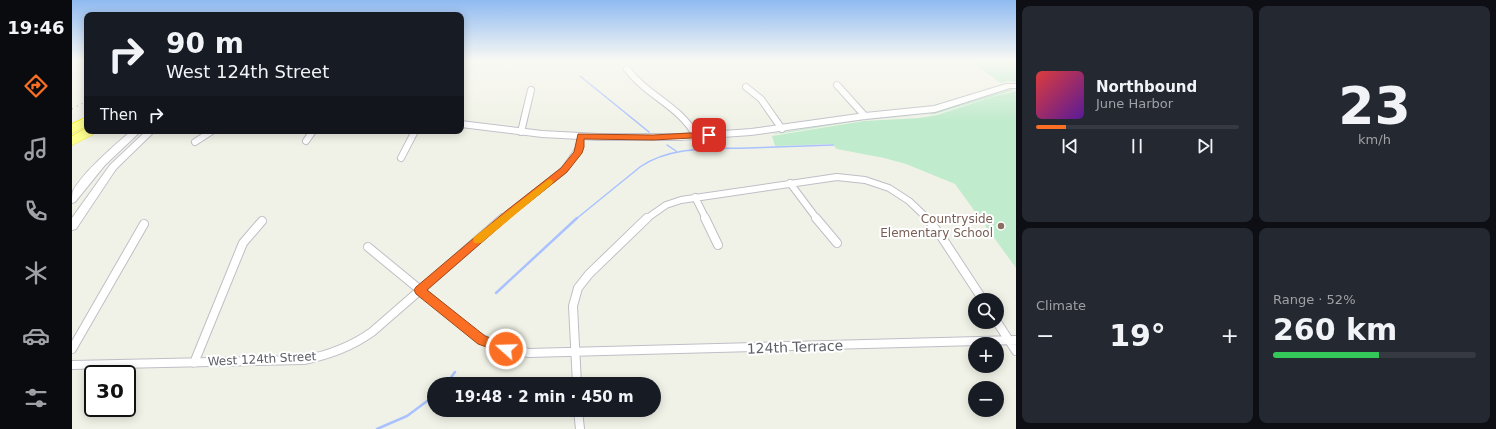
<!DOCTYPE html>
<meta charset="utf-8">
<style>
body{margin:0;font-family:"DejaVu Sans",sans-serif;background:#242831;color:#f1f3f6;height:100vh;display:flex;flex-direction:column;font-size:15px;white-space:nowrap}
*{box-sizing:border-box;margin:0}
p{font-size:13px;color:#9ea1a6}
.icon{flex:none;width:22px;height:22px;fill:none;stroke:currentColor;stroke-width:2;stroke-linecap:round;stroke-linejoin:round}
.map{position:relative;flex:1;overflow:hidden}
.details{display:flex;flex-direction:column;gap:6px;padding:6px;background:#0d0f14;width:480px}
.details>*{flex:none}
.top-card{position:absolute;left:12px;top:12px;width:380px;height:122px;border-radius:8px;box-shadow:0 2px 10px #0003;background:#171b24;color:#f1f3f6;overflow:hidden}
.tools{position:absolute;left:896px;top:293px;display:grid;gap:8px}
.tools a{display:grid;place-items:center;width:36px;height:36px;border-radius:50%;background:#171b24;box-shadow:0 2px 10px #0003;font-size:20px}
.speed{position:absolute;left:12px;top:365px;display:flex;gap:8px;font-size:20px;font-weight:700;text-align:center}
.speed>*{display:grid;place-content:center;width:52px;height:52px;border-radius:50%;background:#171b24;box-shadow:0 2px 10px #0003;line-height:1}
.speed .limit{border:2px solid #111;border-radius:6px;background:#fff;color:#111}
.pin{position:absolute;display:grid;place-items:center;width:34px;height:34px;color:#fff;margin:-17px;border-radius:8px;box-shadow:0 2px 6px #0006}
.me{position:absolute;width:44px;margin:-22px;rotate:290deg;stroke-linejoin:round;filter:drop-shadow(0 0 3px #0008)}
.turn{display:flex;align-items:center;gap:14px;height:84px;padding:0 16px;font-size:18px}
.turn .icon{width:52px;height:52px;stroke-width:2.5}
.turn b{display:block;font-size:28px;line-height:34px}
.then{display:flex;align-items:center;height:38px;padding:0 16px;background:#0003;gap:8px;font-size:15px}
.big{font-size:30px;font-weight:700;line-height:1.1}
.details .card{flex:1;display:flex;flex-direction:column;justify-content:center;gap:6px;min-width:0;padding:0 14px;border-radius:8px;background:#242831}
.details .dial{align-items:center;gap:0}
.dial b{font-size:52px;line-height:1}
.song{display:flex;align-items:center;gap:12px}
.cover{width:48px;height:48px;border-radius:6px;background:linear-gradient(135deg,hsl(0 70% 55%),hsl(270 70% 35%))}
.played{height:4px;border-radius:2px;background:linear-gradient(90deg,#fb6f24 15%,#363941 15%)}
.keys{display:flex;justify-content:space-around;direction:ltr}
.heat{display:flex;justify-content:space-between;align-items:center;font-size:22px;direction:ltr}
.charge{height:6px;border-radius:3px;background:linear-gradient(90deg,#34c759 52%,#363941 0)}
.details .tiles{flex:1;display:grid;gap:6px;grid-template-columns:repeat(2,1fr)}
.trip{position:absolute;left:355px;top:377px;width:234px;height:40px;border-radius:20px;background:#171b24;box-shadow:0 2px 10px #0003;font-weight:700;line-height:40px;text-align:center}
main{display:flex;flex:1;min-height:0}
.tabs{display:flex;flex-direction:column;width:72px;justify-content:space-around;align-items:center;background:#090b0e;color:#9ea1a6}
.tabs .icon{width:28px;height:28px}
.tabs .active{color:#fb6f24}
.tabs b{font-size:18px;color:#f1f3f6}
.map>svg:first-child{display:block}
.green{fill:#c1ebcd}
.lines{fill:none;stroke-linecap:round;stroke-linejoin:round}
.stream-far1{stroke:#a9c2ff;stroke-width:1.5}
.stream{stroke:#a9c2ff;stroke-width:2.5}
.street-far1-casing{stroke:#bebfc6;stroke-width:8}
.street-casing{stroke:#bebfc6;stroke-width:10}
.secondary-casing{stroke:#c1c2ca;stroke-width:2}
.highway-casing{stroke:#f8ee00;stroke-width:1}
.street-far1{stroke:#fff;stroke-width:6}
.street{stroke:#fff;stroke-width:8}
.secondary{fill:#fff;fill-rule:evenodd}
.highway{fill:#fdff90;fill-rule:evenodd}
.rail{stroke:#bababb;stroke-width:1.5;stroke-dasharray:1 4.5;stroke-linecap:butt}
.route{fill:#fb6f24;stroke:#a34817}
.slow{fill:#f59e0b}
.education-dot{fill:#8d6e63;stroke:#fff;stroke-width:1.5}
.labels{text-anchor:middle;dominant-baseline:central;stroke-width:4;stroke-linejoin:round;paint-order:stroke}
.education-label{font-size:12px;fill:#785e54;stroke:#fff;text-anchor:end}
.street-label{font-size:12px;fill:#5e6068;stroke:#fff}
.near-street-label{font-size:14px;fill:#5e6068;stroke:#fff}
</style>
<main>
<nav class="tabs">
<b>19:46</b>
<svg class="icon active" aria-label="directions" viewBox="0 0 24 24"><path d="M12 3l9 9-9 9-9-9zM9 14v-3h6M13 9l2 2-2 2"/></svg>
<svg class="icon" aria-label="music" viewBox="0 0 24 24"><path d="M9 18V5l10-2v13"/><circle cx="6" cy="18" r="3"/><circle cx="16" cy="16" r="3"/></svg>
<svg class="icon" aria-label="phone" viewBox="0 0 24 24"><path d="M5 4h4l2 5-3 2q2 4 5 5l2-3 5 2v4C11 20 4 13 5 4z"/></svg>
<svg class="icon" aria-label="climate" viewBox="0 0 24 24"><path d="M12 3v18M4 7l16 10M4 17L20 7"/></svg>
<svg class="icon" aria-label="car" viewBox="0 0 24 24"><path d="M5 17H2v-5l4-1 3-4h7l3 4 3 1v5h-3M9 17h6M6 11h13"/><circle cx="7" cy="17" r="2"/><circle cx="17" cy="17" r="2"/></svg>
<svg class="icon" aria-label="filters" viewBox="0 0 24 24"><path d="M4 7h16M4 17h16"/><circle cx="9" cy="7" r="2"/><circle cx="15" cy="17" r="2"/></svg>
</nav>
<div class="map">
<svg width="944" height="429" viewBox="0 0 944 429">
<rect width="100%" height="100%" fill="#f1f2e7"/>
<path class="green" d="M 896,60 L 944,60 L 944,82 L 935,81 L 929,83 Z
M 939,89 L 942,90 L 863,114 L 791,120 L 712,133 L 699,134 L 798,118 L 854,115 Z
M 944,91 L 944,268 L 883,184 L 834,164 L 812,158 L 765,149 L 760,144 L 703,146 L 700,136 L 792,121 L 847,118 L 865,115 L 920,97 Z"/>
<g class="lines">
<path class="stream-far1" d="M 508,76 L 577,132
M 595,145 L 604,151
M 504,219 L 568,167 C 598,146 639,149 675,148 C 704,147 732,146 761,145"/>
<path class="stream" d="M 424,293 L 505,218
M 374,384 L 383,372
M 305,429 L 335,416 L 362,396"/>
<g class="street-far1-casing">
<path id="street-far1" d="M 555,69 C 575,96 608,106 624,136
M 765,85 L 793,116
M 674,87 L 689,99 L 710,129
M 449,132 L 459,90
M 234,141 L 241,131
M 123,142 L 140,131
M 329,158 L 343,131
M 718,183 L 745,219
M 623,197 L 634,219
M 430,219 L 492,170 L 508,147 L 508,136
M 574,219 L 594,205 L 609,200 L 765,177 L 793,180 L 817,188 L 837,201 L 856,219"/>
</g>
<g class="street-casing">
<path id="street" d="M 633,218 L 646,245
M 744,218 L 765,243
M 855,218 L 869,236 L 911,300
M 296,247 L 403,335 L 424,346 L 457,353 L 944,340
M 925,322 L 944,351
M 0,349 L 72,224
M 122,363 L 171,243 L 190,221
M 0,365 L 232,360 C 257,355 279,347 300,332 L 431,218
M 505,384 L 501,306 L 506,288 L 517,274 L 575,218
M 506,410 L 508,429"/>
</g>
<g class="secondary-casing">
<path id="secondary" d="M 934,84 L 944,84 L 944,88 L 938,88 L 863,112 L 793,119 L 679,135 L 608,140 L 527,140 L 470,137 L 389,127 L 389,121 L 470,131 L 527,134 L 608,134 L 679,129 L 793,113 L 862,106 Z
M 59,131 L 69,131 L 33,165 L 3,202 L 0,203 C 0,199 0,194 1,191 C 11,172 43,145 59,131 Z
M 74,131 L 83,131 L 44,169 L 4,229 L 0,230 L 0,218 L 38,165 Z"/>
</g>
<g class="highway-casing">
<path id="highway" d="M 15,117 L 15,126 L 0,133 L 0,124 Z
M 15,128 L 15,131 L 24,131 L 22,134 L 0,145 L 0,136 Z"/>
</g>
<use href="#street-far1" class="street-far1"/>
<use href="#street" class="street"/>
<use href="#secondary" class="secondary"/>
<use href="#highway" class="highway"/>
<path class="rail" d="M 0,109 L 15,101"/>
</g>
<linearGradient id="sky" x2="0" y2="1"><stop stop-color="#8fbaf1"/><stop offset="0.5" stop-color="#f9f9f4"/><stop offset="1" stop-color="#f9f9f4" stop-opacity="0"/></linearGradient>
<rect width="944" height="121" fill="url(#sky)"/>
<path class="route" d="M 637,132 L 641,135 L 640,137 L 581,140 L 512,139 L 512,147 L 510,153 L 495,172 L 440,216 L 355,290 L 413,336 L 438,346 L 439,349 L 438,353 L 434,354 L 406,344 L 344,294 L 342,290 L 344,287 L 434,211 L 489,168 L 502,152 L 506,134 L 581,135 Z"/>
<path class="slow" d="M 477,179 L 480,180 L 481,182 L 480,184 L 409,243 L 402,243 L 401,240 L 402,237 Z"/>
<circle class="education-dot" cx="929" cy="226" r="4"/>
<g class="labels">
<g class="education-label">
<text x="921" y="219">Countryside<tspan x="921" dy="14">Elementary School</tspan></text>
</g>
<g class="street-label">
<text transform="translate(190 359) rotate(-3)">West 124th Street</text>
</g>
<g class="near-street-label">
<text transform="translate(723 347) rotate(-2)">124th Terrace</text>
</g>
</g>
</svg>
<div class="tools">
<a><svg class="icon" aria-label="search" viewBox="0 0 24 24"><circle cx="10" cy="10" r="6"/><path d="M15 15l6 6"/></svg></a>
<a>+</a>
<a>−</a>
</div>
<div class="speed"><div class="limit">30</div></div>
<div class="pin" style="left:637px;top:135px;background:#d93025"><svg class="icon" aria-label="arrive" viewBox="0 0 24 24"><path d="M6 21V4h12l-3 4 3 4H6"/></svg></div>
<svg class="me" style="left:434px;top:349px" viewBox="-20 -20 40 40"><circle r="17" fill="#fb6f24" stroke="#fff" stroke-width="3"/><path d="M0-11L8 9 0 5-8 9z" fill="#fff"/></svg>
<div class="trip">19:48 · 2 min · 450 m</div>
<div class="top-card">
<div class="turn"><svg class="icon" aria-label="right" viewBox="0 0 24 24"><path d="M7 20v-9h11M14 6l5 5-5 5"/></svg><div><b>90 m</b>West 124th Street</div></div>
<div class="then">Then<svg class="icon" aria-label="right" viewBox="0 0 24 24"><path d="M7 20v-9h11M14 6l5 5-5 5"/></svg></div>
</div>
</div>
<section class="details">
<div class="tiles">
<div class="card">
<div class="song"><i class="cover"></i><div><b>Northbound</b><p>June Harbor</p></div></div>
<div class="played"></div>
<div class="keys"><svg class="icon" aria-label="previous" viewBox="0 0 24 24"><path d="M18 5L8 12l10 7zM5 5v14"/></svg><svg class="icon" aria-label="pause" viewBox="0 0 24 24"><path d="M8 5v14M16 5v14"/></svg><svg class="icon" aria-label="next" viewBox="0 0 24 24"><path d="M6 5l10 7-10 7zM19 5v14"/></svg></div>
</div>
<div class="card dial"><b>23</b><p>km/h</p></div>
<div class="card"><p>Climate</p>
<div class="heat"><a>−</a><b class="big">19°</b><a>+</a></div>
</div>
<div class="card"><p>Range · 52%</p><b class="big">260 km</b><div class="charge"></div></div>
</div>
</section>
</main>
